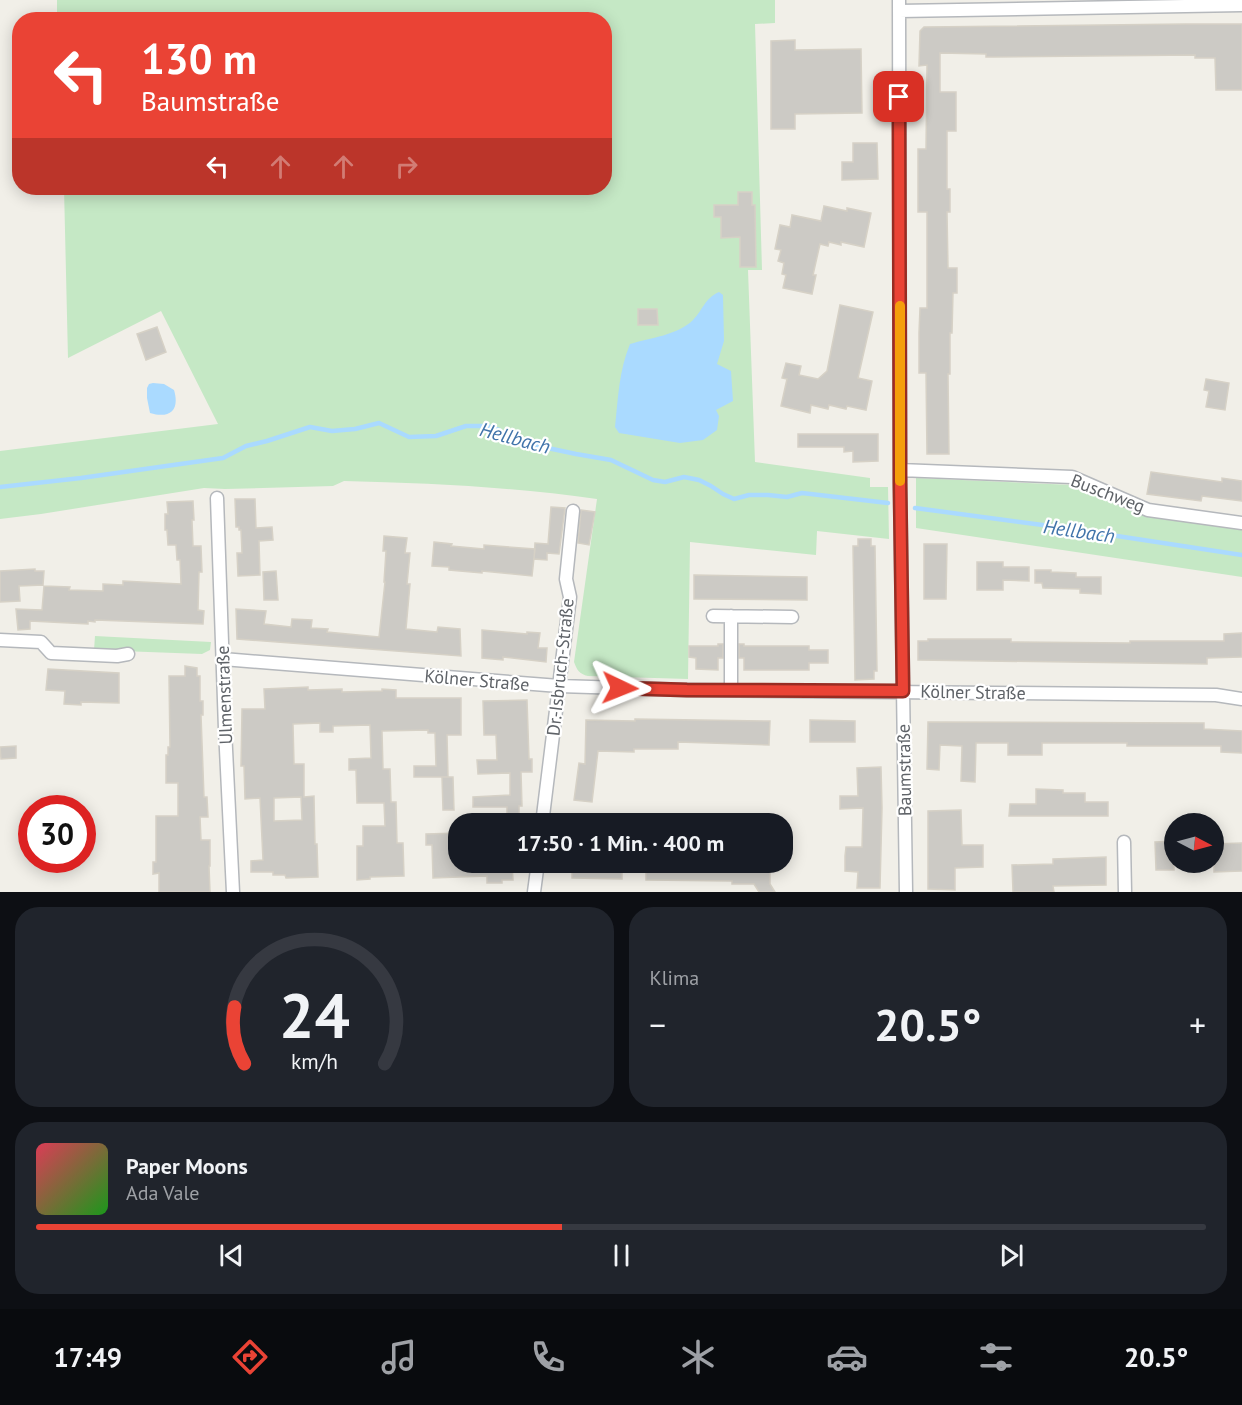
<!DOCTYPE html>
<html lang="de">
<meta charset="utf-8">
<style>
body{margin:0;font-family:"PT Sans",sans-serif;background:#20242c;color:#f1f3f6;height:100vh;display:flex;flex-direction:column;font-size:22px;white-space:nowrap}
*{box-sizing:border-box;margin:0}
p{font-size:20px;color:#9ea1a6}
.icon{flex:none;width:33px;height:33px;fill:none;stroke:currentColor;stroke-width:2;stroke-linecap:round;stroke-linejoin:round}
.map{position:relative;height:892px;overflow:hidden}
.side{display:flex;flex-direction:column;gap:15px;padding:15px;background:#0d0f14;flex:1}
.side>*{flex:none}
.banner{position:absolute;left:12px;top:12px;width:600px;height:183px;border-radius:24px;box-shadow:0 3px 15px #0003;background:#ea4335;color:#fff;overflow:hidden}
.needle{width:39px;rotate:96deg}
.controls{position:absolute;left:1164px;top:813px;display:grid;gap:12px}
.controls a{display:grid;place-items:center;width:60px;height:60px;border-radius:50%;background:#171b24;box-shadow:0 3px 15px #0003;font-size:30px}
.speed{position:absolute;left:18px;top:795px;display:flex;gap:12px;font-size:30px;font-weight:700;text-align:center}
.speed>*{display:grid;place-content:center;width:78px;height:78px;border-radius:50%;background:#171b24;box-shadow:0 3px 15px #0003;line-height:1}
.speed .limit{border:9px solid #d22;background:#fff;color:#111}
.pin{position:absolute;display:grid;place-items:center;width:51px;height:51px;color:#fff;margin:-26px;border-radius:12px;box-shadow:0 3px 9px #0006}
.me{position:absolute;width:66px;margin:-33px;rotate:92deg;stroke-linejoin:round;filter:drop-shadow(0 0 4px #0008)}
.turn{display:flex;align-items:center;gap:21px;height:126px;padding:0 30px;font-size:27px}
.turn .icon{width:78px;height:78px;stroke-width:2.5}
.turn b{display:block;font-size:42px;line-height:51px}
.lanes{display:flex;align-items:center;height:57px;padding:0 30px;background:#0003;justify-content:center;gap:30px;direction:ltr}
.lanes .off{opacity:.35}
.big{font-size:45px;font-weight:700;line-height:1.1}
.side .card{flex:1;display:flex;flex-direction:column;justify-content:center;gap:9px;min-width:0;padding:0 21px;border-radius:24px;background:#20242c}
.side .dial{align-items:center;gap:0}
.dial svg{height:156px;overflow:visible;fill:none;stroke:#363941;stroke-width:7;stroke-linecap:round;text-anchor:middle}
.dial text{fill:#f1f3f6;stroke:none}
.song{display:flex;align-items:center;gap:18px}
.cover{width:72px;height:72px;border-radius:9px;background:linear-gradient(135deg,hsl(350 70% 55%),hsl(120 70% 35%))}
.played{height:6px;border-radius:3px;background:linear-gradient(90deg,#ea4335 45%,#363941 45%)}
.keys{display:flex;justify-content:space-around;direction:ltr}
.heat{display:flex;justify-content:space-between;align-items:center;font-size:33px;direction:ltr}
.side .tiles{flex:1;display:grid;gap:15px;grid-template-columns:1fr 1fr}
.card:last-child{grid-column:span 2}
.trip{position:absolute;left:448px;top:813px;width:345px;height:60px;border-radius:24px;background:#171b24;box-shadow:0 3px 15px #0003;font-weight:700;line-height:60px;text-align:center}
.dock{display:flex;height:96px;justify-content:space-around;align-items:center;background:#090b0e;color:#9ea1a6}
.dock .icon{width:42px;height:42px}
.dock .selected{color:#ea4335}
.dock b{font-size:27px;color:#f1f3f6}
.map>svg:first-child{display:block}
.green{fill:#c5e8c5}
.water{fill:#aadaff}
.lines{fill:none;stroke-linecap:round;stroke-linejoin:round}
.stream{stroke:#aadaff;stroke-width:4.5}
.building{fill:#cccac5;stroke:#d6d1c6;stroke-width:1.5;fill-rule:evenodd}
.minor-casing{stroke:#b5b8bc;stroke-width:15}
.minor{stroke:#fff;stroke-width:12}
.route-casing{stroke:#982c22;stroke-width:15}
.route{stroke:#ea4335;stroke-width:10}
.slow{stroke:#f59e0b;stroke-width:10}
.labels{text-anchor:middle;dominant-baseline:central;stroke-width:4.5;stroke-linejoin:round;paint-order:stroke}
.street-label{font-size:18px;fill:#5f6368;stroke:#fff}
.water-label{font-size:20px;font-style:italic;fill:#4174aa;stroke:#fff}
</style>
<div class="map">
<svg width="1242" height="892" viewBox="0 0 1242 892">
<rect width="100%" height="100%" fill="#f1efe8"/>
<path class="green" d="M 57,0 L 775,0 L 775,23 L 755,24 L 762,270 L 748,270 L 755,462 L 870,478 L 870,487 L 888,487 L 889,539 L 817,531 L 816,555 L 690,542 L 688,679 L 588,676 C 579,674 577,670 574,662 L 597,499 C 513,487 429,483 344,481 L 333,486 L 225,489 L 204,488 L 41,514 L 0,519 L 0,451 L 218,424 L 161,311 L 68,358 L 64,188 L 604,188 L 604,20 L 57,20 Z
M 916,478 L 1073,485 L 1145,516 L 1242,530 L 1242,577 L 916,528 Z
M 95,636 L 211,642 L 210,650 L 202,654 L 94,650 Z"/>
<path class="water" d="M 719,292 L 723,295 L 724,341 L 717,364 L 731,371 L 733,401 L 716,410 L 719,416 L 717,430 L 703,440 L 680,443 L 619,433 L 615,427 C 618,399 619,370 630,344 C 650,338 678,335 693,320 C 703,310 704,299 719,292 Z
M 153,383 L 164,384 L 174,390 C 180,410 170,419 150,413 L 147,398 L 147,388 L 149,384 Z"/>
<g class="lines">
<path class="stream" d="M 0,487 L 81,478 L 223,458 L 246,446 L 267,441 L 310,427 L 332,431 L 355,429 L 379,423 L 409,437 L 436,436 L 466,426 L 487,426 L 499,430 L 510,440 L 576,454 L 611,460 L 653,480 L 665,482 L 684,477 L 699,480 L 711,486 L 723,494 L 734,499 L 749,495 L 768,495 L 787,497 L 802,493 L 888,503
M 915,508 L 1058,527 L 1242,555"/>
</g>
<path class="building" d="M 1186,24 L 1242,24 L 1242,90 L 1216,90 L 1215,58 L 1195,58 L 1195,55 L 993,57 L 986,57 L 986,54 L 940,53 L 940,92 L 956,92 L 956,131 L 947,131 L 947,189 L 950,189 L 950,212 L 947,212 L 948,268 L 957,268 L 957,293 L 953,293 L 952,333 L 950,333 L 950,374 L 948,374 L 949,454 L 927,454 L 926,373 L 919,373 L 919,333 L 920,308 L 927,308 L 927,212 L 918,212 L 918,149 L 926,149 L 927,65 L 919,66 L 920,31 L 924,27 Z
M 795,40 L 795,50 L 861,49 L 862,113 L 795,114 L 795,129 L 771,129 L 771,41 Z
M 853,143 L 877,143 L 878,179 L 842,180 L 842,162 L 853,162 Z
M 738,192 L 752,192 L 752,205 L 755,205 L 756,267 L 740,267 L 740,237 L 721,238 L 721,217 L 714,217 L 714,205 L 738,205 Z
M 824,206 L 847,211 L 847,208 L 871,213 L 864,247 L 841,242 L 841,245 L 829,242 L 828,246 L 820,244 L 813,275 L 816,275 L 812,294 L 783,288 L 786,275 L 782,274 L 784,263 L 778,261 L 781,250 L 775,249 L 780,225 L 790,227 L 792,215 L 821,221 Z
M 840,305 L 873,312 L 858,378 L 872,381 L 866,410 L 847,406 L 846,409 L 829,405 L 828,409 L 811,405 L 810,413 L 781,406 L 787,379 L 782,378 L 786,363 L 801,366 L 799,375 L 818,379 L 827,371 Z
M 638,309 L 657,309 L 658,325 L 638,325 Z
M 157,327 L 166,352 L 146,360 L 137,334 Z
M 1206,379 L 1229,383 L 1225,410 L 1206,407 L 1209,391 L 1204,390 Z
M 798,434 L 878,434 L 878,461 L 853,462 L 853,451 L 844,452 L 844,447 L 798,447 Z
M 1151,472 L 1222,482 L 1222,478 L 1242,481 L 1242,501 L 1202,496 L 1201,501 L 1147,494 Z
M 235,499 L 255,499 L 256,528 L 272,527 L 273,540 L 259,541 L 260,575 L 238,576 L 237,553 L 242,553 L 241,530 L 239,530 L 239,527 L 236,527 Z
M 193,501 L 194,520 L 192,520 L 193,546 L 201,546 L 202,572 L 199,572 L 198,610 L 204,611 L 203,624 L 95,620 L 95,622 L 88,621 L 88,624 L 30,621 L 30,629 L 18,630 L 16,609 L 42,610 L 44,586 L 70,587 L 69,590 L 103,591 L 103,584 L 123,585 L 123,581 L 181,584 L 180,560 L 177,560 L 176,545 L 168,545 L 167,530 L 165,530 L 165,514 L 168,514 L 167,502 Z
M 551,507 L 565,508 L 559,554 L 547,553 L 547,560 L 534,559 L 535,543 L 548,544 Z
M 581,510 L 595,512 L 589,545 L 578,543 Z
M 384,536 L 407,538 L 405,553 L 410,553 L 407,584 L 410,584 L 406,629 L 437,632 L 438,627 L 460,629 L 461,656 L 237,639 L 236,609 L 266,611 L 264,624 L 291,627 L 292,619 L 312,620 L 311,628 L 328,629 L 327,632 L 379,637 L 385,582 L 384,582 L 386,551 L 383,551 Z
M 858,539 L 871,539 L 871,546 L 875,546 L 877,671 L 874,671 L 874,679 L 855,680 L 853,546 L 858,546 Z
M 434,542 L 452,544 L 451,546 L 484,549 L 484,545 L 535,549 L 532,576 L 482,571 L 482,573 L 449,570 L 449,567 L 432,566 Z
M 924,544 L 947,544 L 946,599 L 924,599 Z
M 977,562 L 1003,562 L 1003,567 L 1029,567 L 1029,581 L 1003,580 L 1003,590 L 977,590 Z
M 35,569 L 35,571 L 44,571 L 43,585 L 19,586 L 20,601 L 0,602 L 0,571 Z
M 1035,570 L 1051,570 L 1051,572 L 1076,573 L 1076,577 L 1101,577 L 1101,594 L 1080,593 L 1080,589 L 1043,588 L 1042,583 L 1035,583 Z
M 276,571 L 278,600 L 264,600 L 263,572 Z
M 694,575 L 807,577 L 807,600 L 694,599 Z
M 482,630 L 527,634 L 527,632 L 540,633 L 538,648 L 547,648 L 546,662 L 503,657 L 503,660 L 482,658 Z
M 1242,633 L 1242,657 L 1207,658 L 1207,664 L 918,660 L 918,641 L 928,641 L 928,639 L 1011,639 L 1011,642 L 1130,643 L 1130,641 L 1224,641 L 1224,634 Z
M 718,644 L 723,644 L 723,658 L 718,658 L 718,670 L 696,669 L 696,658 L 689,657 L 689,646 L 718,646 Z
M 739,644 L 744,644 L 744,646 L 809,646 L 809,650 L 828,650 L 828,663 L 809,663 L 809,670 L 744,670 L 744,658 L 739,658 Z
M 185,666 L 197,668 L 197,676 L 200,676 L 200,701 L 203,701 L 203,715 L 201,715 L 204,797 L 207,797 L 208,817 L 200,817 L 201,840 L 210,840 L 210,866 L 209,866 L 210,892 L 159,892 L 159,873 L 153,874 L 153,862 L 156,862 L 156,816 L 178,816 L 178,783 L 166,783 L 166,755 L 168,755 L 168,747 L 170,747 L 169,676 L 185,676 Z
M 48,669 L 119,673 L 119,703 L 81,702 L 81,705 L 64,704 L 65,691 L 46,690 Z
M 308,687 L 308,690 L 342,689 L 342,692 L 382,691 L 382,689 L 396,690 L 396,698 L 461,698 L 461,735 L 447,735 L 448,777 L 414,777 L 414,766 L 436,766 L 435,733 L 428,733 L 428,730 L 382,731 L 383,769 L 390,769 L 391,802 L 396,802 L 397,843 L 403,843 L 404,876 L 370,877 L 370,879 L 357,880 L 357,846 L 363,846 L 363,826 L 385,826 L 384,803 L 357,803 L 356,770 L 349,770 L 349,759 L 371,758 L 370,725 L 333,726 L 333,732 L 320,732 L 320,723 L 293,724 L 294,764 L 304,764 L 304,797 L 314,796 L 315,844 L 317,844 L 318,877 L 286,878 L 285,875 L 273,875 L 273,872 L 251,872 L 251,861 L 263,860 L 260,798 L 245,799 L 244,766 L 241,766 L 242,709 L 265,709 L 264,689 ZM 301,797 L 302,820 L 274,821 L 274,798 Z
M 527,700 L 529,759 L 532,759 L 532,772 L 521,772 L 522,806 L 519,806 L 519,824 L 507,824 L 507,807 L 473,807 L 473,797 L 510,795 L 510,773 L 478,774 L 477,760 L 497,760 L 496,735 L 484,735 L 483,701 Z
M 635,719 L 770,721 L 769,745 L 678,742 L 678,749 L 634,749 L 634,752 L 598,751 L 592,802 L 574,800 L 579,763 L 585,764 L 586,720 L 635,721 Z
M 810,720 L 855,721 L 855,742 L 810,742 Z
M 928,722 L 1204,723 L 1204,729 L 1242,731 L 1242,753 L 1221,752 L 1221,746 L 1127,746 L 1127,743 L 1042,743 L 1042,755 L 1008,755 L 1008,743 L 976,743 L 975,782 L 961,781 L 962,746 L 940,745 L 939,770 L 927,769 Z
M 16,746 L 16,758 L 1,759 L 0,747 Z
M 881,767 L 882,808 L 880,888 L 857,888 L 858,872 L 845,871 L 845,856 L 846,847 L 862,847 L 863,808 L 840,809 L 840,796 L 858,796 L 857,768 Z
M 442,777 L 453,777 L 454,810 L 443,810 Z
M 1036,789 L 1063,790 L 1063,793 L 1085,793 L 1085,802 L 1108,802 L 1108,816 L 1009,816 L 1010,804 L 1036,804 Z
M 961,810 L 962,845 L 983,845 L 983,867 L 955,868 L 955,890 L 928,889 L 928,811 Z
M 459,833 L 459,862 L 467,862 L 467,864 L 512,863 L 513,880 L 502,880 L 502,883 L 487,883 L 487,876 L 433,878 L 432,845 L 426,845 L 426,834 Z
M 1174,841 L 1174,870 L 1156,870 L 1155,842 Z
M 1242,843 L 1242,871 L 1214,872 L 1214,844 Z
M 1106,857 L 1106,885 L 1053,886 L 1054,892 L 1013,892 L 1012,865 L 1053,864 L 1053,859 Z
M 572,862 L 622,862 L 622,879 L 572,878 Z
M 646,862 L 770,862 L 770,884 L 775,892 L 759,892 L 754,884 L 732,884 L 732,881 L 646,880 Z"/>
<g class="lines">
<g class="minor-casing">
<path id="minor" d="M 899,0 L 900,483 L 906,892
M 899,11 L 1242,5
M 900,470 L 1072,477 L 1148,510 L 1242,523
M 217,498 L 225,729 L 233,892
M 713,616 L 792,617
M 731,616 L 731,690
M 0,640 L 41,642 L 51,653 L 117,656 L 128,654
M 223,659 L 559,686 L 687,690 L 1216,695 L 1242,699
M 542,824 L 570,597 L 566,579 L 573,511
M 1124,842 L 1125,892
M 534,892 L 538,862"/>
</g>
<use href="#minor" class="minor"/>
</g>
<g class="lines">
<g class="route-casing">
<path id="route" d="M 620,688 L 687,690 L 903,691 L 900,483 L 899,97"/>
</g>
<use href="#route" class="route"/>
<path class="slow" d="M 900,306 L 900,481"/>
</g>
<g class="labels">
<g class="street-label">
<text transform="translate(1108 493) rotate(21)">Buschweg</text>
<text transform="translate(560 667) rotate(-84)">Dr.-Isbruch-Straße</text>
<text transform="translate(477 680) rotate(5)">Kölner Straße</text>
<text transform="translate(973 692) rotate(1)">Kölner Straße</text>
<text transform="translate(224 695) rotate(-92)">Ulmenstraße</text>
<text transform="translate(904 770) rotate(-91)">Baumstraße</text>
</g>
<g class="water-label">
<text transform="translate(515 438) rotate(15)">Hellbach</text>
<text transform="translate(1079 531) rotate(8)">Hellbach</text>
</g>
</g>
</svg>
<div class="controls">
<a><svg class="needle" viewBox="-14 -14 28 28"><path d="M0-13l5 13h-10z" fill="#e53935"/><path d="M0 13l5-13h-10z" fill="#9ea1a6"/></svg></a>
</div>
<div class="speed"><div class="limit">30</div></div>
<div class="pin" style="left:899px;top:97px;background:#d93025"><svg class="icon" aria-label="arrive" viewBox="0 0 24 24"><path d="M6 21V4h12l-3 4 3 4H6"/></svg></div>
<svg class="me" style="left:620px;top:688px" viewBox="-20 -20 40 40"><path d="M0-17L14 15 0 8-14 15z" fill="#ea4335" stroke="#fff" stroke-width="4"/></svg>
<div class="trip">17:50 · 1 Min. · 400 m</div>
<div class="banner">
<div class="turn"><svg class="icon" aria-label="left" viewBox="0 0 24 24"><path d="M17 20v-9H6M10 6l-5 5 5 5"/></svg><div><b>130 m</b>Baumstraße</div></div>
<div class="lanes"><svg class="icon" aria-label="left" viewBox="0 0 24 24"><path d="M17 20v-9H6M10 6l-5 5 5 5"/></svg><svg class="icon off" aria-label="ahead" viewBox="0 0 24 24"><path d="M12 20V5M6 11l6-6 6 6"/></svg><svg class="icon off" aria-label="ahead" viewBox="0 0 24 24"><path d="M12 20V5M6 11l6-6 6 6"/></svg><svg class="icon off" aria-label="right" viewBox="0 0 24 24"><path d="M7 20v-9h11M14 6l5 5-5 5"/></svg></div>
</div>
</div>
<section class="side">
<div class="tiles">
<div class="card dial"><svg viewBox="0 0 100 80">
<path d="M14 69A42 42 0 1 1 86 69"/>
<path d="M14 69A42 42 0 0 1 9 40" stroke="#ea4335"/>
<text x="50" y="56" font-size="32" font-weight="700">24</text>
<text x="50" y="72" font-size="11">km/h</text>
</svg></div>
<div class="card"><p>Klima</p>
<div class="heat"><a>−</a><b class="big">20.5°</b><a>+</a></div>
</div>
<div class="card">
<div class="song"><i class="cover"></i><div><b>Paper Moons</b><p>Ada Vale</p></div></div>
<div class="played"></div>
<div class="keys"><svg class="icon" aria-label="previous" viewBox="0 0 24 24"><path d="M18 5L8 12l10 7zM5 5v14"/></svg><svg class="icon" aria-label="pause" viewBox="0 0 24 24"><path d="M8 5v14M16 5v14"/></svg><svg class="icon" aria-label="next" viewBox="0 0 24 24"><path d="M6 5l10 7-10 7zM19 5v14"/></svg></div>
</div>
</div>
</section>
<nav class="dock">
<b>17:49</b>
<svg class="icon selected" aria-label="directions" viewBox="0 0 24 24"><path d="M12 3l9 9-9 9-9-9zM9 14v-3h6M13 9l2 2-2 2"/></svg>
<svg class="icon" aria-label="music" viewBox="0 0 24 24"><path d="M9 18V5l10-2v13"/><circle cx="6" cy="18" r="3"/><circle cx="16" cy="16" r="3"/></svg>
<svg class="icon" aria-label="phone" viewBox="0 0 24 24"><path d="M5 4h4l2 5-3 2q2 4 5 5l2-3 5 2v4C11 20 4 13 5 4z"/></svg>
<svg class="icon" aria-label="climate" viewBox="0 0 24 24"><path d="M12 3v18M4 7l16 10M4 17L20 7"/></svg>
<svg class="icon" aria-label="car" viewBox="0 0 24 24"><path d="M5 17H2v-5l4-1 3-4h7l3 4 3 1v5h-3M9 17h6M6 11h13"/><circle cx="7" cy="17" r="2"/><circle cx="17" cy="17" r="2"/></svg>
<svg class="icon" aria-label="filters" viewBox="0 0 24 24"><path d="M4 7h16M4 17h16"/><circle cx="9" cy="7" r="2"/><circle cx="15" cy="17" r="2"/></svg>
<b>20.5°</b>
</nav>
